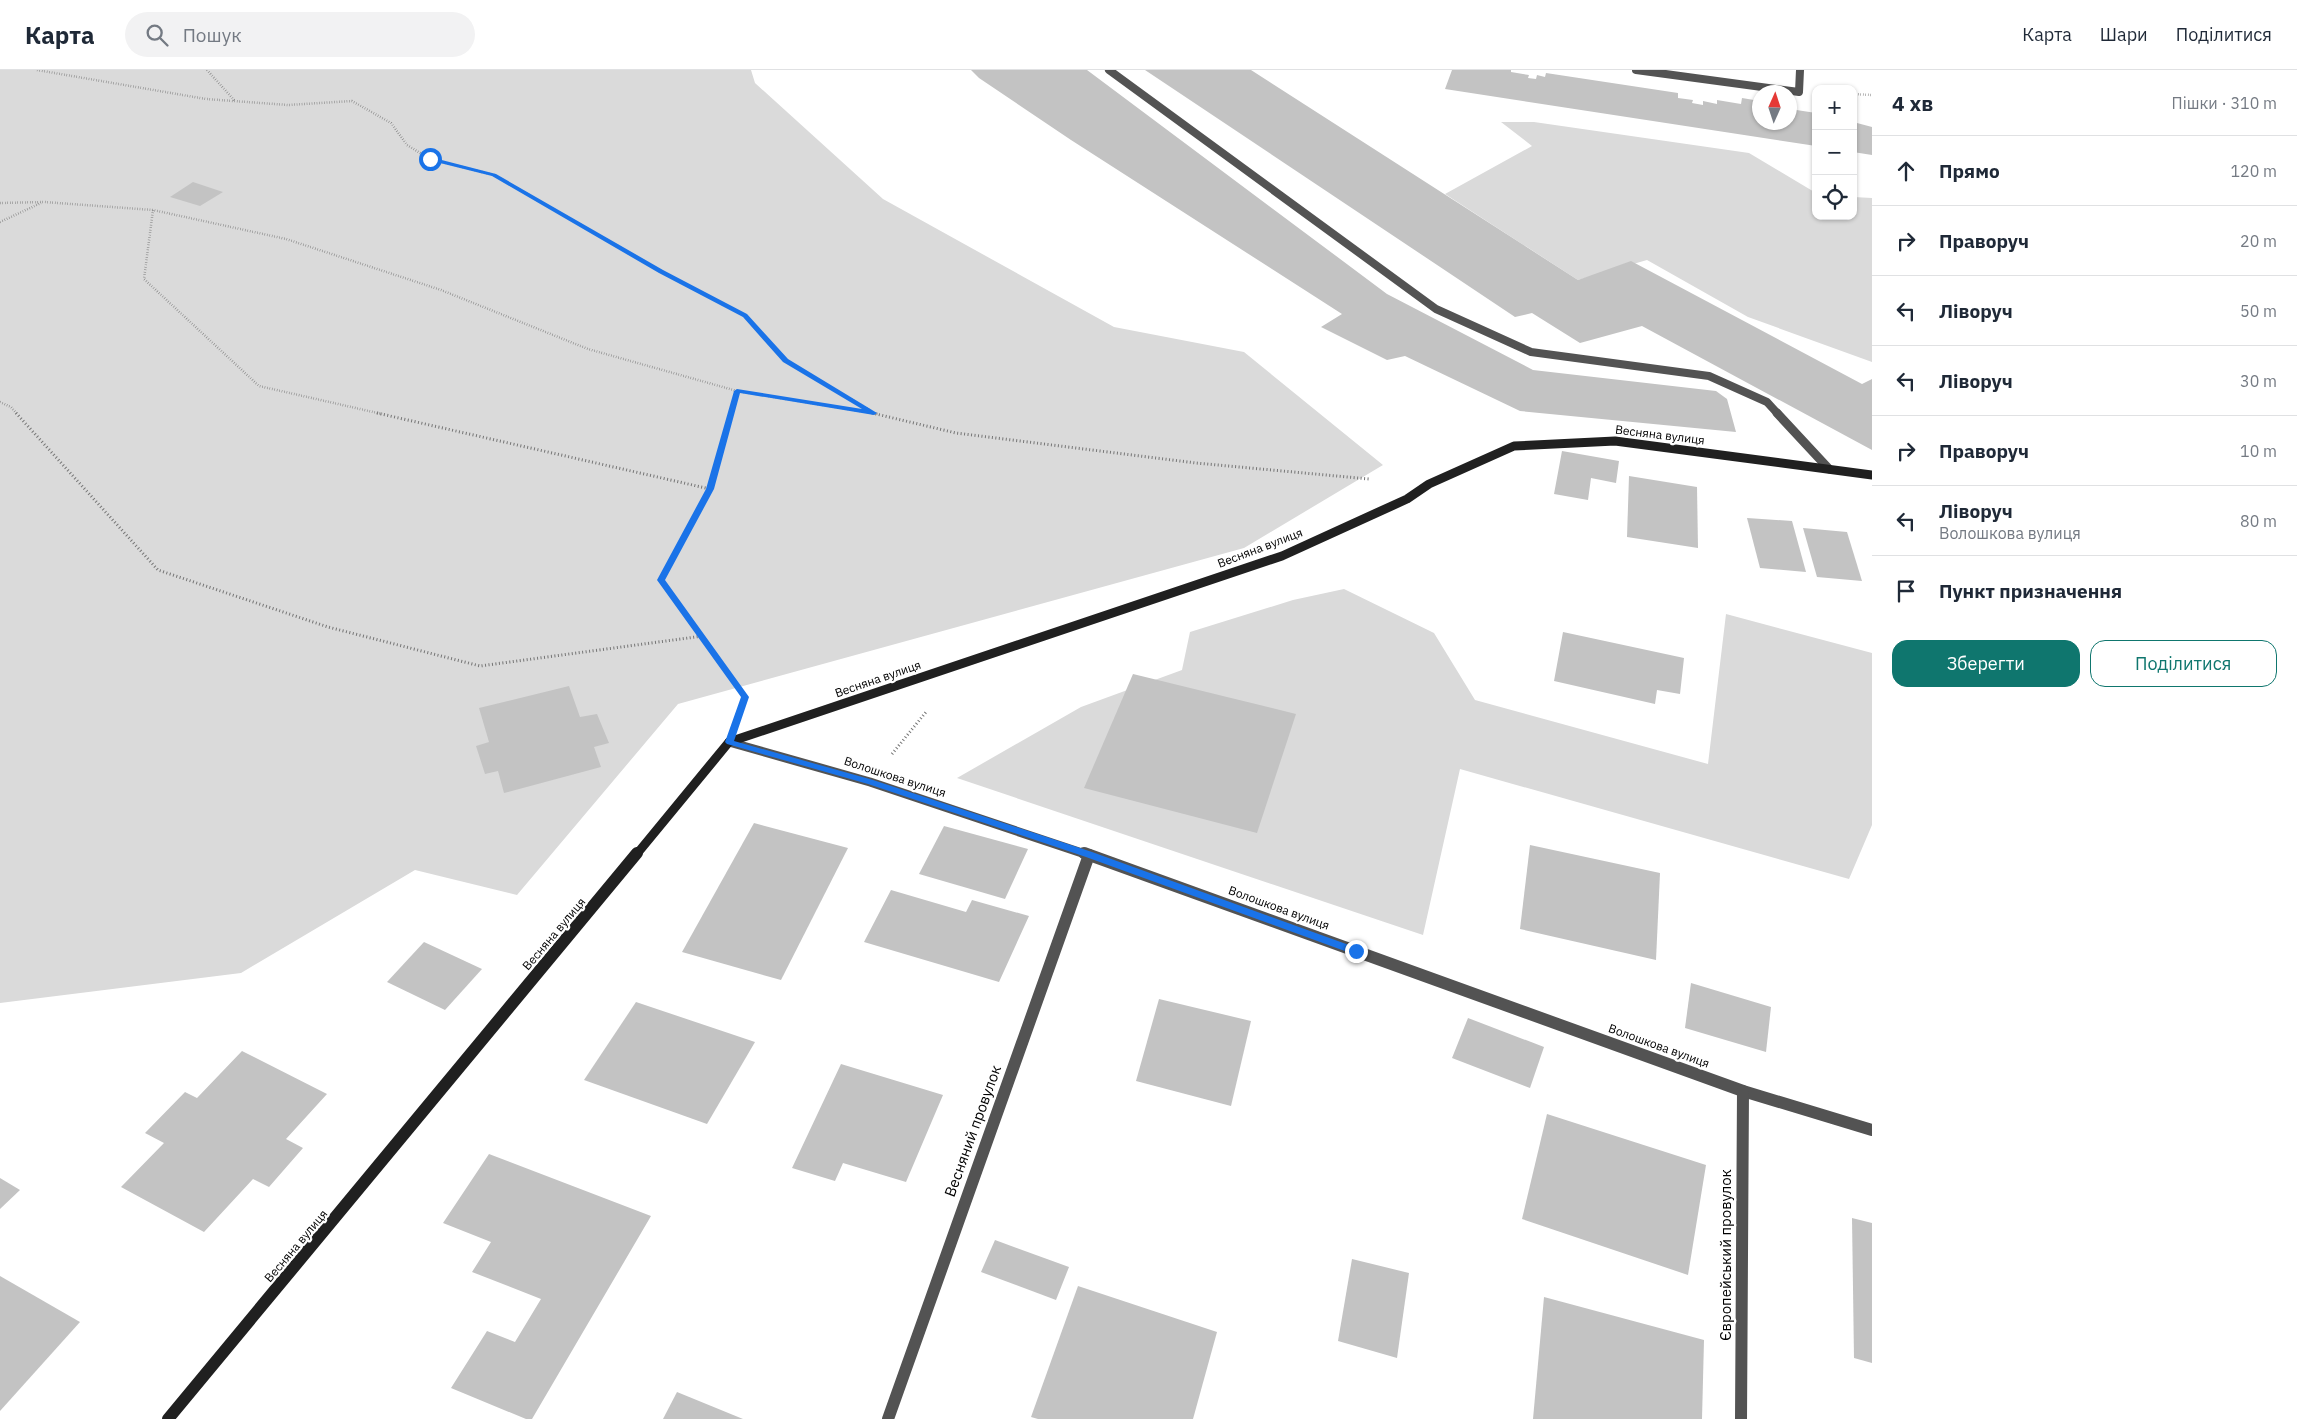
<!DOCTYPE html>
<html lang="uk">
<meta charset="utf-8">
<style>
body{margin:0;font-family:"IBM Plex Sans",sans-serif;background:#f2f2f3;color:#1f2937}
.controls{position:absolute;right:15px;top:15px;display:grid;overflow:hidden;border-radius:10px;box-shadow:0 1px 4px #0004}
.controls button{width:45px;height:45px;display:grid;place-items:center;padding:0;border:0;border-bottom:1px solid #e0e1e3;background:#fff;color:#1f2937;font:25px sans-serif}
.compass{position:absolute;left:1752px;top:15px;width:45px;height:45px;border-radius:50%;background:#fff;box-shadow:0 1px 4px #0004;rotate:3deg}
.stop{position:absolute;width:15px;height:15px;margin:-11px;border:4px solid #1a73e8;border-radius:50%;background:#fff}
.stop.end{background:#1a73e8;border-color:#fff;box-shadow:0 1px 5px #0008}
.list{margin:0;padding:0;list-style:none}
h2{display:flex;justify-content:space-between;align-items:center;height:65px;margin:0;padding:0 20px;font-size:21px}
h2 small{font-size:16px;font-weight:400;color:#747a83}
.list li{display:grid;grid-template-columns:32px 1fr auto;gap:15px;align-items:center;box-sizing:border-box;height:70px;padding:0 20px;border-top:1px solid #e0e1e3}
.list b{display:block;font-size:19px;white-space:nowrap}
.list p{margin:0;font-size:16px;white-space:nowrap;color:#747a83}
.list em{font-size:16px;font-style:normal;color:#747a83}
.actions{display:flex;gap:10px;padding:15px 20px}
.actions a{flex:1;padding:11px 0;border:1px solid #0f766e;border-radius:15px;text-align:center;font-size:18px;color:#0f766e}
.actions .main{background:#0f766e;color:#fff}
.icon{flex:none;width:28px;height:28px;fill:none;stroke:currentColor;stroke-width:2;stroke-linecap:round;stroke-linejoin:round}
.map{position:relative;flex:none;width:1872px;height:1349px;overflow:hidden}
header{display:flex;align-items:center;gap:30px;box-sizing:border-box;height:70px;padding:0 25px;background:#fff;border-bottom:1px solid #e0e1e3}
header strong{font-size:24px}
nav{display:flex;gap:28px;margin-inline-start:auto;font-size:18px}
.search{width:350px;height:45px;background:#f2f2f3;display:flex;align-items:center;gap:12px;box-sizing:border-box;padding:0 18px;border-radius:28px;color:#747a83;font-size:19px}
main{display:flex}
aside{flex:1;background:#fff}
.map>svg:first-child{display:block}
</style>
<header>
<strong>Карта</strong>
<div class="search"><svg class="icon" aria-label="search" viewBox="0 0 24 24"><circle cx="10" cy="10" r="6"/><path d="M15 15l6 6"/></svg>Пошук</div>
<nav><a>Карта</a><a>Шари</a><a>Поділитися</a></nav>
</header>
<main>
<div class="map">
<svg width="1872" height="1349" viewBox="0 0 1872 1349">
<rect width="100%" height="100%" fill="#fff"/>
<g fill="#dadada">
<path d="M0,0h751l4,13 128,116 231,128 130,25 139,113 -139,83 -566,156 -161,191 -102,-25 -174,103 -241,30z"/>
<path d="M1501,52h33l215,31 67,40v23h37v-19l19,1v164l-124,-45 -101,-57 -69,20 -133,-86 87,-48z"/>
<path d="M1344,519l90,44 41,67 233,64 18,-150 146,39v172l-23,54 -389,-110 -37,166 -466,-157 124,-71 101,-37 8,-38 103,-32z"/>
</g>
<g fill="#c3c3c3">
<path d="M971,0h116l300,224 146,76 183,21 11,8 9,33 -216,-21 -115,-55 -18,4 -66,-33 21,-13 -271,-174 -92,-62z"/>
<path d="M1145,0h106l327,210 53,-19 231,123 10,-5v71l-230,-124 -62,17 -48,-30 -17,4z"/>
<path d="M1452,0h59v2l18,3 -1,3 8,1 1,-4 8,2 1,-4 132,20v5l15,2 -1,3 11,2v-4l14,3v-4l24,4 1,-6 18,3v21h30v-13l26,4v33l-371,-57z"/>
<path d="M1853,48l4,1v4l15,4v28l-19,-3z"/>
<path d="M193,112l30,10 -23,14 -30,-9z"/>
<path d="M1562,381l57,10 -3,22 -25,-5 -3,22 -34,-6z"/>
<path d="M1629,406l68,11 1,61 -71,-11z"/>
<path d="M1747,448l45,3 14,51 -46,-4z"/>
<path d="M1803,458l44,4 15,49 -45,-4z"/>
<path d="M1563,562l121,26 -4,36 -23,-4 -2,14 -101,-23z"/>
<path d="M1133,604l163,40 -39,119 -173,-45z"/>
<path d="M569,616l11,31 17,-3 12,29 -15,4 7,20 -97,26 -6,-22 -13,3 -9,-28 13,-4 -10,-34z"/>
<path d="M754,753l94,25 -67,132 -99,-28z"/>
<path d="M944,756l84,23 -23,50 -86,-25z"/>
<path d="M1530,775l130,28 -4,87 -136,-31z"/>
<path d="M891,820l75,22 6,-12 57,16 -30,66 -135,-40z"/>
<path d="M424,872l58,27 -37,41 -58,-28z"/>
<path d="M1691,913l80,24 -5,45 -81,-24z"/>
<path d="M1159,929l92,22 -20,85 -95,-25z"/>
<path d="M636,932l119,40 -48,82 -123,-44z"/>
<path d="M1468,948l76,29 -14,41 -78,-30z"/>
<path d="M242,981l85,43 -41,45 17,9 -34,39 -16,-8 -49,53 -83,-45 43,-44 -19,-10 40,-41 12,6z"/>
<path d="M841,994l102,31 -37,87 -63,-19 -8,18 -43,-13z"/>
<path d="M1547,1044l159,51 -18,110 -166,-56z"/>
<path d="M489,1084l162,62 -119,203h-6l-75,-31 36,-57 28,11 26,-43 -69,-27 19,-30 -48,-19z"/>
<path d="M0,1108l20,12 -20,19z"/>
<path d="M1852,1148l20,5v140l-18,-5z"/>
<path d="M995,1170l74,27 -13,33 -75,-28z"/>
<path d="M1352,1189l57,14 -12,85 -59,-17z"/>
<path d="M0,1206l80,46 -80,89z"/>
<path d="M1078,1216l139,46 -24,87h-155l-7,-2z"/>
<path d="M1544,1227l160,43 -2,79h-169z"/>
<path d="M677,1322l66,27h-80z"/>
</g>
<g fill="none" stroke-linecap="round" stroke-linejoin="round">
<g stroke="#757575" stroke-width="2.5" stroke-dasharray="0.5 2" stroke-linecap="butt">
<path d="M37,0l169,29 82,6 64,-4 39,22 16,22 23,14 64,16 167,96 84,45 40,44 86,51"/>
<path d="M207,0l28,31"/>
<path d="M1853,24l19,1"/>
<path d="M0,133l44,-1 109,8 133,29 155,51 147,59 149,42 141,23"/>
<path d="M153,140l-9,69 115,107 123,28"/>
<path d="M0,152l41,-19"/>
<path d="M0,332l11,5 6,7"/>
<path d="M731,344l6,-23"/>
</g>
<g stroke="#757575" stroke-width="3" stroke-dasharray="1 2.5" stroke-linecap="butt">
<path d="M16,343l142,157 170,57 152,39 223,-30"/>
<path d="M377,343l333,76 -49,91 84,117 -2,4"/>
<path d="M872,343l84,20 240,30 173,16"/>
<path d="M710,419l21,-76"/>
<path d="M892,684l34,-42"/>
</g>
<g stroke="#535353" stroke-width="8">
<path d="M1109,0l327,239 95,43 178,24 58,26 11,12"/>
<path d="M1636,0l163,22 1,-22"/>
</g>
<path stroke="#535353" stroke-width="9" d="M1777,343l52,56"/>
<path stroke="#535353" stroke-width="9" d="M729,672l141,40 218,73"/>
<g stroke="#535353" stroke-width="12">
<path d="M1084,783l659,238 129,39"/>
<path d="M888,1349l201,-564"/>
<path d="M1741,1349l2,-328"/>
</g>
<path stroke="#202020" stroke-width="9" d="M636,785l93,-113 553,-186 125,-57 22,-15 85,-38 101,-5 257,34"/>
<path stroke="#202020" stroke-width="12" d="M168,1349l469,-566"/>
</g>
<path fill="#1a73e8" d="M430,87l66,17 167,96 84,44 41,45 89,54 -3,2 -134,-22 -26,96 -49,91 84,117 -15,44 139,39 219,72 268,97v5h-7l-267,-97 -218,-73 -141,-40 -2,-2 16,-45 -84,-117 49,-91 28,-98 3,-2 125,20 -79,-47 -40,-45 -84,-44 -167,-97 -64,-16z"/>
<g text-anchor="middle" stroke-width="4.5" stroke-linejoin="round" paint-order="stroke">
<g font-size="12" fill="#000" stroke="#fff">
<text transform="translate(1660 365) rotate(7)" y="4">Весняна вулиця</text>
<text transform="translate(1260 478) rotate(-21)" y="4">Весняна вулиця</text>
<text transform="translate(878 609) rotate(-19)" y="4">Весняна вулиця</text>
<text transform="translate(895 707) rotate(18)" y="4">Волошкова вулиця</text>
<text transform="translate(1279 838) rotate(20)" y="4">Волошкова вулиця</text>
<text transform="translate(554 864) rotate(-50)" y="4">Весняна вулиця</text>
<text transform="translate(1659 976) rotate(20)" y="4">Волошкова вулиця</text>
<text transform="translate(296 1176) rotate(-50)" y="4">Весняна вулиця</text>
</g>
<g font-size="15" fill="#000" stroke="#fff">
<text transform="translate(973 1061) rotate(-70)" y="5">Весняний провулок</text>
<text transform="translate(1726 1185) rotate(-90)" y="5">Європейський провулок</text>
</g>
</g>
</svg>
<div class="controls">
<button>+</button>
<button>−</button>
<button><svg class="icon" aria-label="locate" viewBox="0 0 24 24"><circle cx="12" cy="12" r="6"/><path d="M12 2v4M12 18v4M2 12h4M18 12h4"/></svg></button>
</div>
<svg class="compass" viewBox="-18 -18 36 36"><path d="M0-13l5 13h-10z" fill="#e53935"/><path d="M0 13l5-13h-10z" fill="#747a83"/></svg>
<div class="stop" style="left:430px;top:89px"></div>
<div class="stop end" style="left:1356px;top:881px"></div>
</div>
<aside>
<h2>4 хв<small>Пішки · 310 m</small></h2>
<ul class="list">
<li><svg class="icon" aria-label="ahead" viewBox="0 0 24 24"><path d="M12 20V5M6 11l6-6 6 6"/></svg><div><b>Прямо</b></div><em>120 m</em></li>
<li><svg class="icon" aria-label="right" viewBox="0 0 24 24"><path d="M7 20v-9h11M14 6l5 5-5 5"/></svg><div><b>Праворуч</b></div><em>20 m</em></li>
<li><svg class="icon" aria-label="left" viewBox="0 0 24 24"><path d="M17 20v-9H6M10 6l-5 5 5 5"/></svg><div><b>Ліворуч</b></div><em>50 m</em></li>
<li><svg class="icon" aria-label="left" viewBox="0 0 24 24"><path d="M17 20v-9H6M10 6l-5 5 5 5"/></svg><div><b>Ліворуч</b></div><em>30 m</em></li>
<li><svg class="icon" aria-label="right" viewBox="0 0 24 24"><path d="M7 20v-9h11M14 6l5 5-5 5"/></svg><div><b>Праворуч</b></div><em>10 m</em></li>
<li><svg class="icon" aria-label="left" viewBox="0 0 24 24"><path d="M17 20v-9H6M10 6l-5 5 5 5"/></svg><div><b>Ліворуч</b><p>Волошкова вулиця</p></div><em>80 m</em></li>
<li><svg class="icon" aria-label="arrive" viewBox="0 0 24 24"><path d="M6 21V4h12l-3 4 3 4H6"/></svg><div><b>Пункт призначення</b></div></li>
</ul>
<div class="actions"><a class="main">Зберегти</a><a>Поділитися</a></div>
</aside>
</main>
